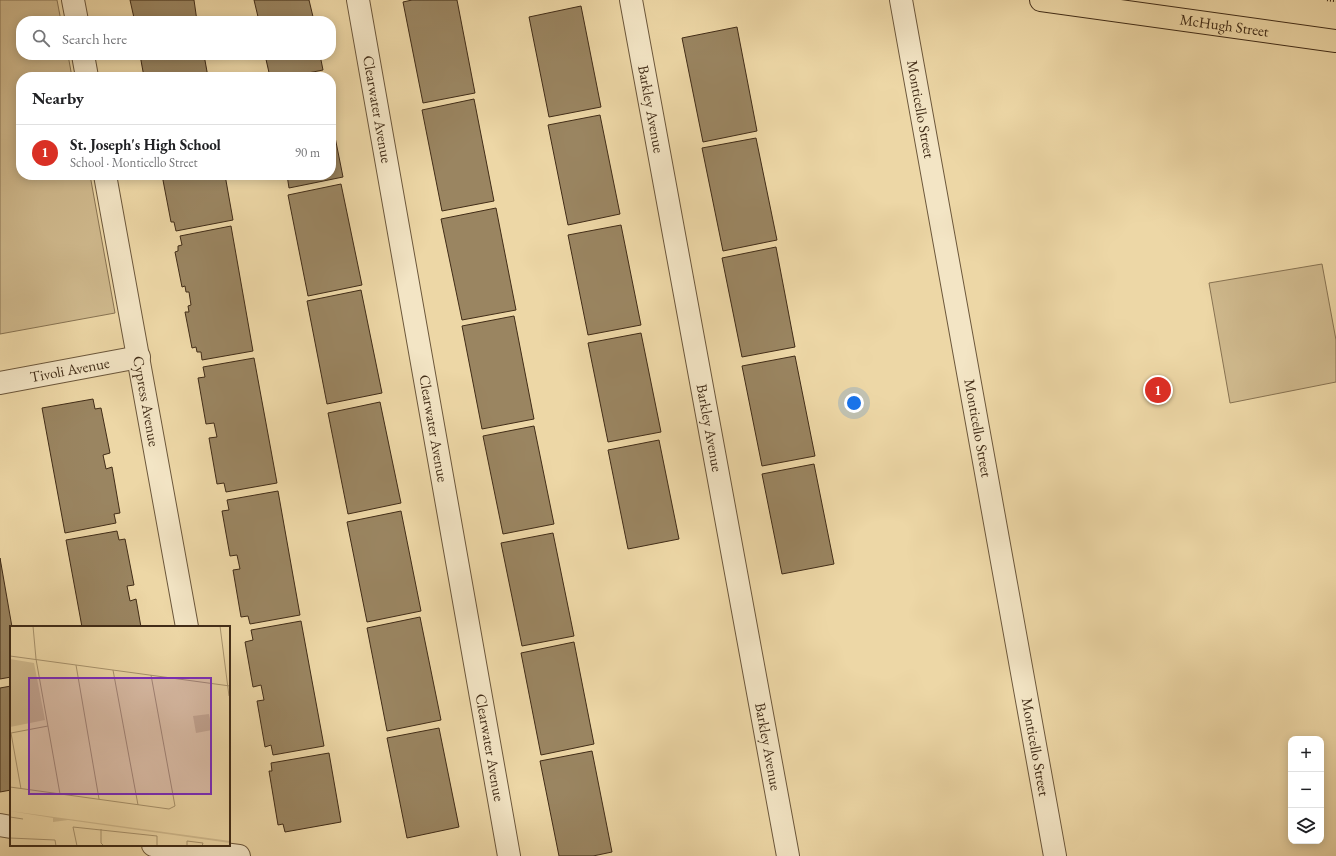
<!DOCTYPE html>
<meta charset="utf-8">
<style>
body{margin:0;font-family:"EB Garamond",serif;background:#f2f2f2;color:#202124}
.controls{position:absolute;right:12px;bottom:12px;display:grid;overflow:hidden;border-radius:8px;box-shadow:0 2px 10px #0003}
.controls button{width:36px;height:36px;display:grid;place-items:center;padding:0;border:0;border-bottom:1px solid #e0e0e0;background:#fff;color:#202124;font:20px sans-serif}
.you{position:absolute;left:854px;top:403px;width:14px;height:14px;margin:-10px;border:3px solid #fff;border-radius:50%;background:#1a73e8;box-shadow:0 0 0 6px #1a73e833}
.badge{display:grid;place-items:center;width:26px;height:26px;border-radius:50%;background:#d93025;color:#fff;font-size:13px;font-weight:700}
.pin{position:absolute;translate:-50% -50%;border:2px solid #fff;box-shadow:0 1px 4px #0006}
.list{margin:0;padding:0;list-style:none}
h2{display:flex;justify-content:space-between;align-items:center;height:52px;margin:0;padding:0 16px;font-size:17px}
h2 small{font-size:13px;font-weight:400;color:#757577}
.list li{display:grid;grid-template-columns:26px 1fr auto;gap:12px;align-items:center;box-sizing:border-box;height:56px;padding:0 16px;border-top:1px solid #e0e0e0}
.list b{display:block;font-size:15px;white-space:nowrap}
.list p{margin:0;font-size:13px;white-space:nowrap;color:#757577}
.list em{font-size:13px;font-style:normal;color:#757577}
.icon{flex:none;width:22px;height:22px;fill:none;stroke:currentColor;stroke-width:2;stroke-linecap:round;stroke-linejoin:round}
.map{position:relative;flex:none;width:1336px;height:856px;overflow:hidden}
.search{position:absolute;background:#fff;box-shadow:0 2px 10px #0003;left:16px;top:16px;width:320px;height:44px;display:flex;align-items:center;gap:10px;box-sizing:border-box;padding:0 14px;border-radius:16px;color:#757577;font-size:15px}
.panel{position:absolute;background:#fff;box-shadow:0 2px 10px #0003;left:16px;top:72px;width:320px;height:108px;border-radius:16px}
.map>svg:first-child{display:block}
</style>
<div class="map">
<svg width="1336" height="856" viewBox="0 0 1336 856">
<rect width="100%" height="100%" fill="#edd7a6"/>
<filter id="stains"><feTurbulence type="fractalNoise" baseFrequency=".005" numOctaves="4"/><feColorMatrix values="0 0 0 0 .2 0 0 0 0 .09 0 0 0 0 .02 0 0 0 .5 -.17"/></filter>
<radialGradient id="worn" r=".72"><stop offset=".6" stop-color="#630" stop-opacity="0"/><stop offset="1" stop-color="#630" stop-opacity=".3"/></radialGradient>
<g fill="#d0ba8e" stroke="#887352">
<path d="M0,0h57l4,21h-40v34h47l4,22h-51v98h69l25,138 -115,21z"/>
<path d="M1322,264l14,76v42l-106,21 -21,-120z"/>
</g>
<g fill="#9a8561" stroke="#412c17">
<path d="M130,0h64l3,21h-59v-4l-4,1z"/>
<path d="M254,0h55l5,21h-55z"/>
<path d="M412,0h45l18,93 -52,10 -20,-101z"/>
<path d="M581,6l20,101 -52,10 -20,-100z"/>
<path d="M737,27l20,104 -54,11 -21,-104z"/>
<path d="M140,55h64l4,22h-64z"/>
<path d="M265,55h55l3,15 -35,7h-18z"/>
<path d="M474,99l20,102 -52,10 -20,-101z"/>
<path d="M600,115l20,99 -52,11 -20,-100z"/>
<path d="M331,117l12,60 -54,11 -2,-13h44z"/>
<path d="M756,138l21,102 -54,11 -21,-103z"/>
<path d="M162,175h63l8,45 -57,11 -2,-9h-3z"/>
<path d="M341,184l21,101 -54,11 -20,-101z"/>
<path d="M496,208l20,102 -54,10 -21,-101z"/>
<path d="M621,225l20,100 -53,10 -20,-100z"/>
<path d="M231,226l22,125 -51,9 -1,-8h-4l-1,-5 -4,1 -7,-36h4l-1,-6 3,-1 -2,-13h-3l-1,-6 -3,1 -7,-35 3,-1v-5l4,-1 -2,-9z"/>
<path d="M776,247l19,100 -53,10 -20,-99z"/>
<path d="M361,290l21,103 -55,11 -20,-103z"/>
<path d="M514,316l20,103 -52,10 -20,-103z"/>
<path d="M641,333l20,99 -53,10 -20,-99z"/>
<path d="M795,356l20,100 -53,10 -20,-100z"/>
<path d="M254,358l23,125 -51,9 -2,-9 -7,1 -8,-46 8,-1 -3,-14 -8,1 -8,-46 7,-1 -2,-10z"/>
<path d="M93,399l2,10 6,-1 9,45 -7,2 3,14 6,-2 8,46 -6,1 2,9 -51,10 -23,-125z"/>
<path d="M380,402l21,101 -53,11 -20,-101z"/>
<path d="M534,426l20,98 -51,10 -20,-98z"/>
<path d="M659,440l20,99 -51,10 -20,-99z"/>
<path d="M814,464l20,100 -52,10 -20,-100z"/>
<path d="M278,491l22,124 -50,9 -2,-8 -7,1 -8,-47 7,-1 -3,-14 -7,1 -8,-45 7,-1 -2,-10z"/>
<path d="M401,511l20,100 -54,11 -20,-100z"/>
<path d="M117,531l2,9 6,-1 9,46 -7,1 3,15 6,-2 5,28h-59l-16,-87z"/>
<path d="M553,533l21,103 -52,10 -21,-103z"/>
<path d="M0,558l12,69h-1v50l-11,2z"/>
<path d="M420,617l21,103 -54,11 -20,-103z"/>
<path d="M301,621l23,125 -51,9 -2,-10 -6,2 -8,-46 7,-1 -3,-15 -8,2 -8,-45 8,-2 -2,-10z"/>
<path d="M574,642l20,102 -53,11 -20,-102z"/>
<path d="M11,686v104l-11,2v-104z"/>
<path d="M439,728l20,99 -52,11 -20,-100z"/>
<path d="M592,751l20,101 -19,4h-34l-19,-95z"/>
<path d="M329,753l12,69 -56,10 -2,-8 -5,1 -9,-54h3l-1,-8z"/>
</g>
<g fill="none" stroke-linecap="round" stroke-linejoin="round">
<defs>
<g id="minor">
<path d="M73,0l4,21"/>
<path id="s1" d="M358,0l151,856"/>
<path id="s2" d="M631,0l157,856"/>
<path id="s3" d="M901,0l154,856"/>
<path d="M83,55l4,22"/>
<path id="s4" d="M105,175l82,452"/>
<path id="s5" d="M0,383l139,-26"/>
<path d="M0,825l11,2"/>
<path d="M153,845l86,11"/>
</g>
<g id="major">
<path id="s6" d="M1041,0l295,41"/>
</g>
</defs>
<use href="#minor" stroke="#6c573b" stroke-width="24"/>
<use href="#major" stroke="#412c17" stroke-width="24"/>
<path stroke="#412c17" stroke-width="2.5" stroke-dasharray="1 2" stroke-linecap="butt" d="M1327,0l9,1"/>
<use href="#minor" stroke="#f3e5c5" stroke-width="22"/>
<use href="#major" stroke="#edd7a6" stroke-width="22"/>
</g>
<g text-anchor="middle" stroke-width="3" stroke-linejoin="round" paint-order="stroke">
<g font-size="15" fill="#412c17" stroke="#f3e5c5">
<text dy="5" stroke="none"><textPath href="#s6" startOffset="185">McHugh Street</textPath></text>
<text dy="5" stroke="none"><textPath href="#s1" startOffset="111">Clearwater Avenue</textPath></text>
<text dy="5" stroke="none"><textPath href="#s2" startOffset="111">Barkley Avenue</textPath></text>
<text dy="5" stroke="none"><textPath href="#s3" startOffset="111">Monticello Street</textPath></text>
<text dy="5" stroke="none"><textPath href="#s5" startOffset="71">Tivoli Avenue</textPath></text>
<text dy="5" stroke="none"><textPath href="#s4" startOffset="230">Cypress Avenue</textPath></text>
<text dy="5" stroke="none"><textPath href="#s1" startOffset="435">Clearwater Avenue</textPath></text>
<text dy="5" stroke="none"><textPath href="#s2" startOffset="435">Barkley Avenue</textPath></text>
<text dy="5" stroke="none"><textPath href="#s3" startOffset="435">Monticello Street</textPath></text>
<text dy="5" stroke="none"><textPath href="#s1" startOffset="759">Clearwater Avenue</textPath></text>
<text dy="5" stroke="none"><textPath href="#s2" startOffset="759">Barkley Avenue</textPath></text>
<text dy="5" stroke="none"><textPath href="#s3" startOffset="759">Monticello Street</textPath></text>
</g>
</g>
<g transform="translate(10 626)">
<rect width="220" height="220" fill="#edd7a6"/>
<path d="M0,33l24,4 11,57 -35,7zM199,88l3,16 -16,3 -3,-17zM0,185l220,30v2l-162,-23 -15,2v-4z" fill="#d0ba8e"/>
<path fill="none" stroke="#a8936d" stroke-width="1" d="M23,0l3,33 24,135M210,0l9,70M0,30l220,30M66,39l23,134M103,44l25,135M0,161l159,22 6,-3 -24,-131M11,163l-10,-56 37,-7M0,191l13,2M91,203v14l3,3M0,212l45,2 1,6M67,220l-4,-19 84,9v10M177,220v-5l16,2 -1,3"/>
<path fill="#7b2cbf" fill-opacity="0.15" stroke="#7b2cbf" stroke-width="2" d="M19,52h182v116h-182z"/>
<rect width="220" height="220" fill="none" stroke="#412c17" stroke-width="2"/>
</g>
<rect width="100%" height="100%" filter="url(#stains)"/>
<rect width="100%" height="100%" fill="url(#worn)"/>
</svg>
<div class="controls">
<button>+</button>
<button>−</button>
<button><svg class="icon" aria-label="layers" viewBox="0 0 24 24"><path d="M12 4l9 5-9 5-9-5zM3 14l9 5 9-5"/></svg></button>
</div>
<div class="you"></div>
<div class="pin badge" style="left:1158px;top:390px">1</div>
<div class="search"><svg class="icon" aria-label="search" viewBox="0 0 24 24"><circle cx="10" cy="10" r="6"/><path d="M15 15l6 6"/></svg>Search here</div>
<section class="panel">
<h2>Nearby<small></small></h2>
<ul class="list">
<li><span class="badge">1</span><div><b>St. Joseph's High School</b><p>School · Monticello Street</p></div><em>90 m</em></li>
</ul>
</section>
</div>
